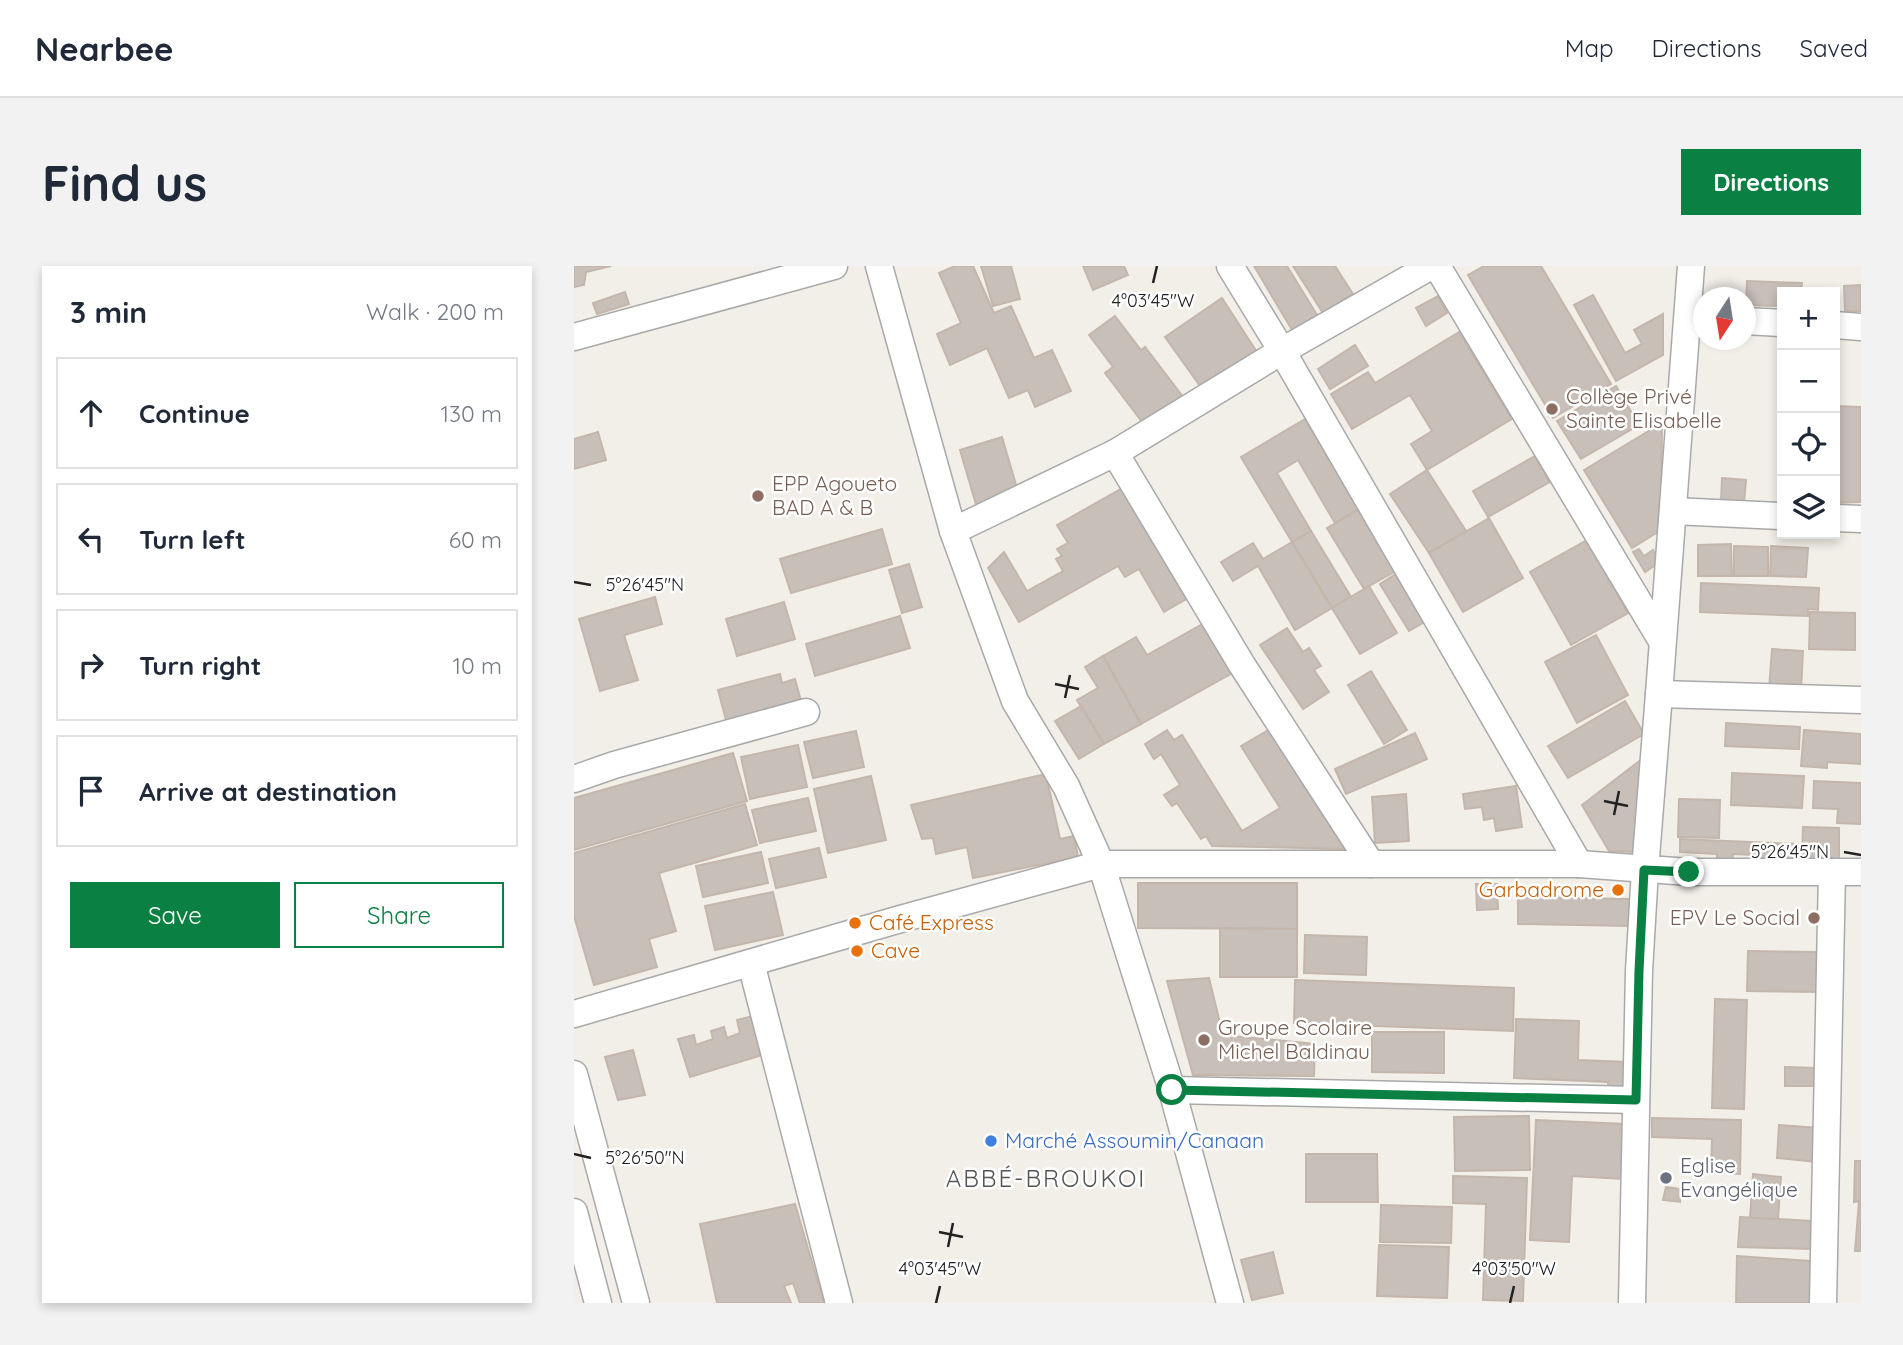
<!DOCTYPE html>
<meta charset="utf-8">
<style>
body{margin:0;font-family:Quicksand,sans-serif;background:#f2f2f3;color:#1f2937}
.controls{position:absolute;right:21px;top:21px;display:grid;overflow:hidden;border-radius:0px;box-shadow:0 4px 10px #0003}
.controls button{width:63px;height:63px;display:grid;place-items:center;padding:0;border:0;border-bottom:2px solid #e0e1e3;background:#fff;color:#1f2937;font:35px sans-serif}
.compass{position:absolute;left:1119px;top:21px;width:63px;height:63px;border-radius:50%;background:#fff;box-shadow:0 4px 10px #0003;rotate:192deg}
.stop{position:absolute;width:21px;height:21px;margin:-16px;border:5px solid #0b8043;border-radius:50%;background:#fff}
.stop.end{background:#0b8043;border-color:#fff;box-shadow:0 2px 7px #0008}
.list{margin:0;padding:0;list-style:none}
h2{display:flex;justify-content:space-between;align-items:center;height:91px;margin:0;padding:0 28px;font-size:30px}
h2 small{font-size:23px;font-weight:400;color:#747a83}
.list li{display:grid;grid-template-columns:46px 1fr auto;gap:21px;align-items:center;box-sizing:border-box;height:112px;margin:0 14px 14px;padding:0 14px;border:2px solid #e0e1e3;border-radius:0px}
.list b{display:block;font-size:26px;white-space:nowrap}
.list em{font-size:23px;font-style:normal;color:#747a83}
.actions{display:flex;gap:14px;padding:21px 28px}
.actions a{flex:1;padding:16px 0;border:2px solid #0b8043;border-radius:0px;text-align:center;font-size:24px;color:#0b8043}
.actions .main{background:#0b8043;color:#fff}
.icon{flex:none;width:38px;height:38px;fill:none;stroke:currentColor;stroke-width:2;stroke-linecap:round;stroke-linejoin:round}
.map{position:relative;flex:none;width:1287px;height:1037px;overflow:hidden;border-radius:0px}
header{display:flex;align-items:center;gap:42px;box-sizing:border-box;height:98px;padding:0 35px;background:#fff;border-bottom:2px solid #e0e1e3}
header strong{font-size:33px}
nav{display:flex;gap:38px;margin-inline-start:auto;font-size:24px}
.intro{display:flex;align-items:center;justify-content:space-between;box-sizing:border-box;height:168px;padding:0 42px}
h1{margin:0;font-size:49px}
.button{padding:18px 32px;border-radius:0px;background:#0b8043;color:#fff;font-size:24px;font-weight:700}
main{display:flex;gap:42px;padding:0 42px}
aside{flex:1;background:#fff;border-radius:0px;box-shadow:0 4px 10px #0003}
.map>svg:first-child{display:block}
</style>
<header>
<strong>Nearbee</strong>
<nav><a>Map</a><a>Directions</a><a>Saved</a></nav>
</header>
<div class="intro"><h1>Find us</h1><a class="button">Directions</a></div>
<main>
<aside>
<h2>3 min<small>Walk · 200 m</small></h2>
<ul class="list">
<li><svg class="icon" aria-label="ahead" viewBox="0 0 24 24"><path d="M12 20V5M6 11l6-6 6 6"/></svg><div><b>Continue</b></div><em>130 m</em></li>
<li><svg class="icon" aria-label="left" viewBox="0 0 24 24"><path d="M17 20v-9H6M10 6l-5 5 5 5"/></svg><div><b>Turn left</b></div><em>60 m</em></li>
<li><svg class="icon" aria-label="right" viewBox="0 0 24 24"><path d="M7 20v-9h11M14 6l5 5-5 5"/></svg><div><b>Turn right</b></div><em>10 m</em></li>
<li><svg class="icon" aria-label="arrive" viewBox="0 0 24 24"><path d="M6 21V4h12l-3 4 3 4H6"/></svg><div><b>Arrive at destination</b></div></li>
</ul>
<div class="actions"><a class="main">Save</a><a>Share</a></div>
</aside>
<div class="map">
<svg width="1287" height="1037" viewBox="0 0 1287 1037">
<rect width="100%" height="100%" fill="#f2efe9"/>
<g fill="#c7bfb8" stroke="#c4b6ab" stroke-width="2">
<path d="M0,0h37l-25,6 -2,13 -10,2z"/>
<path d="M381,0h18l21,47 17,-7 23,52 18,-8 19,41 -36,16 -7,-17 -19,8 -22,-50 -37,17 -13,-31 24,-11 -22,-50z"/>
<path d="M407,0h30l9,33 -27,7z"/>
<path d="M509,0h41l4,9 -35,15z"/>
<path d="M680,0h33l30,49 -25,15z"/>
<path d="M719,0h42l18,28 -30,19z"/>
<path d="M910,0h57l70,118 -58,34 -85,-143z"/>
<path d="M1173,15l55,2 -1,9h-19v14l-36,-1z"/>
<path d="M1287,19v26h-16l-1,-25z"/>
<path d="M51,26l4,12 -32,10 -4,-11z"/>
<path d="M1019,29l32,58 17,-9 -8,-14 29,-16v41l-47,26 -42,-76z"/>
<path d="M864,30l9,17 -21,13 -10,-18z"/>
<path d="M648,32l40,62 -57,33 -40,-56z"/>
<path d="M541,50l26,34 4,-3 42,55 -38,29 -44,-58 8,-6 -24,-32z"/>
<path d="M885,66l53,87 -85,51 -16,-26 21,-13 -22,-36 -58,34 -21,-35 37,-22 7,11z"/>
<path d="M781,79l13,21 -38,23 -12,-20z"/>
<path d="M1042,120l23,39 -58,34 -24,-38z"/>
<path d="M1261,140l26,1v95l-26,1z"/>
<path d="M731,153l54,90 -24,14 -37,-63 -21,13 34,58 -19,11 -51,-85z"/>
<path d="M1088,157l-1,107 -29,18 -48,-78z"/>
<path d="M24,166l8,28 -32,9v-30z"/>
<path d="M428,171l17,58 -42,13 -17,-58z"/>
<path d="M961,190l15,26 -62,35 -15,-26z"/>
<path d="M853,204l39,61 -37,22 -39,-59z"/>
<path d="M1148,212l24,2 -2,23 -23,-1z"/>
<path d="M552,220l64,111 -26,15 -25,-43 -14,8 -7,-11 -99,56 -31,-54 16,-16 23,39 36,-20 -7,-12 6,-3 -5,-7 11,-6 -11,-18z"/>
<path d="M785,243l37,62 -32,18 -37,-61z"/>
<path d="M915,252l34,60 -60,34 -34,-59z"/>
<path d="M308,263l10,35 -101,29 -11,-34z"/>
<path d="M737,265l40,66 -19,11 -40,-66z"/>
<path d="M1013,274l41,73 -57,32 -41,-73z"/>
<path d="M718,276l40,66 -37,22 -37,-64 -25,15 -12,-19 32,-19 10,16z"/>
<path d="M1157,278l1,32h-34v-31z"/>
<path d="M1160,280l34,1v29h-34z"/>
<path d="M1197,280l37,2 -2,29 -36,-1z"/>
<path d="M1065,283l5,7 9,-6 7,12 -15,10 -12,-20z"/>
<path d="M335,298l13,43 -20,6 -13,-43z"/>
<path d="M825,306l29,48 -19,11 -29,-47z"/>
<path d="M1127,317l118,5 -1,22 -10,-1v7l-108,-4z"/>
<path d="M795,320l28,47 -37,21 -28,-46z"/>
<path d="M81,331l7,27 -38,11 14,45 -38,11 -21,-72z"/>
<path d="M210,336l11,37 -58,17 -11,-37z"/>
<path d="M1236,346l45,1v37l-46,-1z"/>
<path d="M326,350l10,32 -95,28 -9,-32z"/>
<path d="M632,356l28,50 -93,52 -38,-68 33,-19 11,18z"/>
<path d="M713,362l16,24 6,-4 12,18 -7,4 15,22 -26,17 -43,-64z"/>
<path d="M1022,369l32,60 -51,28 -32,-61z"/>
<path d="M1198,383l31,2 -2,40 -32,-2z"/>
<path d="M529,390l38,68 -37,20 -27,-44 21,-12 -13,-21z"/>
<path d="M797,405l36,59 -23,14 -36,-59z"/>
<path d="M206,408l2,9 13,-4 6,22 -75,19 -8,-30z"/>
<path d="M1051,435l19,33 -76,44 -20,-32z"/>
<path d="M507,440l23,38 -25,15 -24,-38z"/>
<path d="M1152,457l74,4 -1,22 -74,-3z"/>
<path d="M696,463l76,120 -134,-3 -6,-10 -5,3 -24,-36 -5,3 -8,-11 16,-10 -19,-31 -7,5 -9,-15 22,-14 7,10 8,-5 60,96 38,-23 -39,-62z"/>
<path d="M1230,464l57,4v30l-34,-2v6l-26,-2z"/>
<path d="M282,465l8,36 -51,11 -9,-36z"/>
<path d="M841,467l12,26 -81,35 -11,-25z"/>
<path d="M224,479l9,42 -57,12 -9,-42z"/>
<path d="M159,487l14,48 -173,49v-52z"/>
<path d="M1068,493l-9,93 -24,-1 -27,-46z"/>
<path d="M1158,507l72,3 -2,32 -71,-3z"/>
<path d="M472,508l14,65 14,-3 4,21 -105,21 -6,-31 -31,7 -3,-16 -11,1 -11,-34z"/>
<path d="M297,510l15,64 -58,13 -14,-64z"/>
<path d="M1240,515l47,2v41l-24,-1 1,-14 -25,-1z"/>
<path d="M942,520l6,41 -26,4 -2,-13 -10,2 -2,-13 -17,2 -2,-15z"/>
<path d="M832,528l3,47 -34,2 -3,-46z"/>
<path d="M234,532l8,33 -56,12 -8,-33z"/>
<path d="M1105,533l41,1 -1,38 -41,-1z"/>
<path d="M171,538l12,41 -98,28 17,58 -27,8 8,28 -63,18 -20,-69v-63z"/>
<path d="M1229,561l36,1v33l-37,-1z"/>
<path d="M1106,573l118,5v13l-25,-1v14l-20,-1 1,-14 -21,-1 -1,12h-15v-12l-37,-2z"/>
<path d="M245,582l7,29 -50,11 -7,-29z"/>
<path d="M187,586l7,31 -65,14 -7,-31z"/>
<path d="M564,617h159v46l-159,-1z"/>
<path d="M902,618h21l1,25 -21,1z"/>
<path d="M199,626l10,43 -68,15 -10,-44z"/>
<path d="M944,631l112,2v27l-112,-2z"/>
<path d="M646,662l77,1v48h-77z"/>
<path d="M731,669l62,2 -1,38 -62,-2z"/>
<path d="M1174,685l70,1 -1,40 -70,-1z"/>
<path d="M635,712l14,57 92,9 -1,32 -121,-1 -26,-94z"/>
<path d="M721,714l219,8 -1,43 -219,-8z"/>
<path d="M1141,733l32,1 -3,109 -32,-1z"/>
<path d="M179,750l9,39 -72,22 -12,-38 16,-4 2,10 17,-6 -2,-8 13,-4 3,11 13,-5 -3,-13z"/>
<path d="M942,753l63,2 -1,39 50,2 -2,29 -18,-1v-8l-94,-4z"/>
<path d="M798,766h72v41l-72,-1z"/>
<path d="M59,784l12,45 -27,5 -13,-43z"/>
<path d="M1211,801l31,1v18h-31z"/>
<path d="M955,850l1,54 -75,1 -1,-54z"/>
<path d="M1078,852l89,2 -1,54 -29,-2 1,-33 -60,-2z"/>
<path d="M962,854l89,4 -2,55 -51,-3 -3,66 -39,-2z"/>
<path d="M1205,859l40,3 -3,34 -39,-4z"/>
<path d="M732,888h71l1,48h-72z"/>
<path d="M1281,895h6v40l-7,1z"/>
<path d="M1179,908l28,3 -3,42 -28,-1z"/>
<path d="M879,910l74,2 -4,123 -40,-1 3,-96 -33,-1z"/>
<path d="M1092,921l15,2 -1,13 -17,-2z"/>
<path d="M1285,935h2v50h-6z"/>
<path d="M221,938l29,99h-24l-7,-20 -9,3 7,17h-74l-17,-79z"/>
<path d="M807,939l71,2 -1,36 -71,-1z"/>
<path d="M1166,951l72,4 -1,28 -73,-2z"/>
<path d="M805,979l70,2 -2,51 -70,-2z"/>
<path d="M699,986l10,41 -31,7 -11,-40z"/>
<path d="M1163,990l74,5 -1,42h-74z"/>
</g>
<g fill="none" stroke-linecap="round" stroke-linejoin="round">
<defs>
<g id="minor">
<path d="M305,0l74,265 62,170 51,85 35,78 71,226 58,213"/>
<path d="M656,0l52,85 297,513"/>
<path d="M863,0l225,375"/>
<path d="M1171,55l37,2"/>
<path d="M1261,59l26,2"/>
<path d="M0,71l260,-71"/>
<path d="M541,187l127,212 129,199"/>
<path d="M1099,245l109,5"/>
<path d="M1261,252l26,1"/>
<path d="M379,265l162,-78 167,-102 149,-85"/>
<path d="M1085,428l202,6"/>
<path d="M0,513l40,-14 192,-53"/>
<path d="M177,697l88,340"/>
<path d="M0,748l323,-94 204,-56h478l110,8h172"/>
<path d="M0,808l62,229"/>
<path d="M598,824l464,10"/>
<path d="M0,946l24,91"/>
<path d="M1058,1037l7,-332 6,-101 14,-176 32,-428"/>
<path d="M1249,1037l9,-431"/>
</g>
</defs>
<use href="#minor" stroke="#a9a9a9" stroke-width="29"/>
<use href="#minor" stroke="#fff" stroke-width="26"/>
</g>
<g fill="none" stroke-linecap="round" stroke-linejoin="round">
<path stroke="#0b8043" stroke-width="9" d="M598,824l464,10 3,-129 5,-101 45,2"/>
</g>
<path fill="none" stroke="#222" stroke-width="2.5" d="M579,17l4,-17M0,316l17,3M481,418l24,5M491,432l5,-23M1030,535l24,5M1040,549l5,-24M1270,586l17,3M0,888l17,4M365,966l24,5M374,981l5,-24M362,1037l4,-17M936,1037l4,-17"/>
<g fill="#8d6e63" stroke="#fff" stroke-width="2.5">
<circle cx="978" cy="143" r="7"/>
<circle cx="184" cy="230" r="7"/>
<circle cx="1240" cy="652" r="7"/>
<circle cx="630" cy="774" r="7"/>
</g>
<g fill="#e8710a" stroke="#fff" stroke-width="2.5">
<circle cx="1044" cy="624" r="7"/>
<circle cx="281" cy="657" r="7"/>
<circle cx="283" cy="685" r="7"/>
</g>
<circle fill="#3f7fe0" stroke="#fff" stroke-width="2.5" cx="417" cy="875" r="7"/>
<circle fill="#6b7280" stroke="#fff" stroke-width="2.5" cx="1092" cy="912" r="7"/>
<g text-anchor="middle" stroke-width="5" stroke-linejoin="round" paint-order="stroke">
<g font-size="21" fill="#785e54" stroke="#fff" text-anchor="start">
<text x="992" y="138">Collège Privé<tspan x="992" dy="24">Sainte Elisabelle</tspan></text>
<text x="198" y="225">EPP Agoueto<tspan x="198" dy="24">BAD A &amp; B</tspan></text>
<text x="1226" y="659" text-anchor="end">EPV Le Social</text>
<text x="644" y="769">Groupe Scolaire<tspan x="644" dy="24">Michel Baldinau</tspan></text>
</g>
<g font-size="21" fill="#c56008" stroke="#fff" text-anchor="start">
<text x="1030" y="631" text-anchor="end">Garbadrome</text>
<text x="295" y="664">Café Express</text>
<text x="297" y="692">Cave</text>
</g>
<g font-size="21" fill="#366cbe" stroke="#fff" text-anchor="start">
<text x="431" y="882">Marché Assoumin/Canaan</text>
</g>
<g font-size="21" fill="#5b616d" stroke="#fff" text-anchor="start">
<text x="1106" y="907">Eglise<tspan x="1106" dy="24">Evangélique</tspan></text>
</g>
<g font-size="24" letter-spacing="2" fill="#555" stroke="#fff">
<text x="472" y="921">ABBÉ-BROUKOI</text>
</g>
</g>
<g font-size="18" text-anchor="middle" fill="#222" stroke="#fff" stroke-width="5" stroke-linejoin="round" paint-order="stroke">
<text x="579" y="41">4°03'45"W</text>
<text x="71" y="325">5°26'45"N</text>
<text x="1216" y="592">5°26'45"N</text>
<text x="71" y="898">5°26'50"N</text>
<text x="366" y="1009">4°03'45"W</text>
<text x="940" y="1009">4°03'50"W</text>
</g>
</svg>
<div class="controls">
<button>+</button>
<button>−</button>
<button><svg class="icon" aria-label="locate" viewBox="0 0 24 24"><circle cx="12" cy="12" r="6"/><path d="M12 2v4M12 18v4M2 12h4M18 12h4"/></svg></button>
<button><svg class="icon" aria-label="layers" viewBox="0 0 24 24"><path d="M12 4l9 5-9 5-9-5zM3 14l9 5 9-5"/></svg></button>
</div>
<svg class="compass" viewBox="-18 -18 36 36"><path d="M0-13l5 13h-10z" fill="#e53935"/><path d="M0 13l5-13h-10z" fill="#747a83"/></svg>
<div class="stop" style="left:598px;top:824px"></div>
<div class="stop end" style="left:1115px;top:606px"></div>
</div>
</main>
